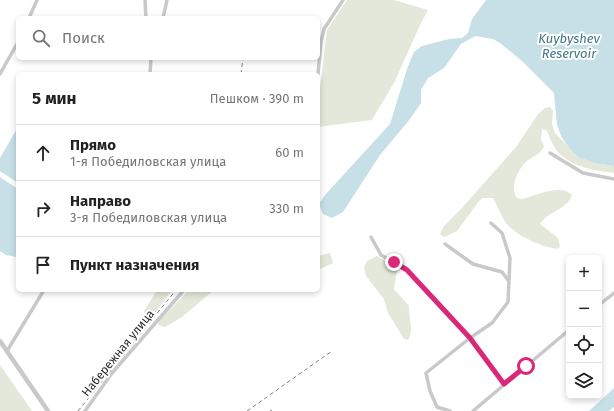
<!DOCTYPE html>
<html lang="ru">
<meta charset="utf-8">
<style>
body{margin:0;font-family:"Fira Sans",sans-serif;background:#f6f6f6;color:#222}
.controls{position:absolute;right:12px;bottom:12px;display:grid;overflow:hidden;border-radius:6px;box-shadow:0 2px 6px #0003}
.controls button{width:36px;height:36px;display:grid;place-items:center;padding:0;border:0;border-bottom:1px solid #e0e0e0;background:#fff;color:#222;font:20px sans-serif}
.stop{position:absolute;width:12px;height:12px;margin:-9px;border:3px solid #db2777;border-radius:50%;background:#fff}
.stop.end{background:#db2777;border-color:#fff;box-shadow:0 1px 4px #0008}
.list{margin:0;padding:0;list-style:none}
h2{display:flex;justify-content:space-between;align-items:center;height:52px;margin:0;padding:0 16px;font-size:17px}
h2 small{font-size:13px;font-weight:400;color:#767676}
.list li{display:grid;grid-template-columns:26px 1fr auto;gap:12px;align-items:center;box-sizing:border-box;height:56px;padding:0 16px;border-top:1px solid #e0e0e0}
.list b{display:block;font-size:15px;white-space:nowrap}
.list p{margin:0;font-size:13px;white-space:nowrap;color:#767676}
.list em{font-size:13px;font-style:normal;color:#767676}
.icon{flex:none;width:22px;height:22px;fill:none;stroke:currentColor;stroke-width:2;stroke-linecap:round;stroke-linejoin:round}
.map{position:relative;flex:none;width:614px;height:411px;overflow:hidden}
.search{position:absolute;background:#fff;box-shadow:0 2px 6px #0003;left:16px;top:16px;width:304px;height:44px;display:flex;align-items:center;gap:10px;box-sizing:border-box;padding:0 14px;border-radius:6px;color:#767676;font-size:15px}
.panel{position:absolute;background:#fff;box-shadow:0 2px 6px #0003;left:16px;top:72px;width:304px;height:220px;border-radius:6px}
.map>svg:first-child{display:block}
</style>
<div class="map">
<svg width="614" height="411" viewBox="0 0 614 411">
<rect width="100%" height="100%" fill="#fff"/>
<g fill="#e4e8da">
<path d="M347,0h47l34,10 -8,15 -25,56 -23,39 -54,7v-22l9,-75z"/>
<path d="M550,107l3,4 -1,13 3,9 23,24 16,6 20,3v7c-19,-2 -48,-7 -59,-25 -3,-5 -6,-12 -8,-17l-5,-2 -1,9 3,9c-6,9 -9,8 -17,14 -9,8 -18,26 -10,37l5,1c13,-3 39,-16 50,-4 -5,15 -24,16 -32,29l18,14 2,9 -4,2c-16,-3 -40,-13 -50,-26 -4,-6 -9,-18 -13,-25h-10l-4,3 -22,30 -13,6 -4,-3 4,-8 17,-17 55,-62 22,-33 7,-6z"/>
<path d="M330,253l3,10 -15,7v-14z"/>
<path d="M377,256l14,8 6,7 -3,18 15,17c-1,10 6,25 -1,34l-4,-1 -16,-26 -4,-14 -18,-23 -2,-9 3,-6z"/>
<path d="M157,290h15l-18,24 -9,3 -1,-6z"/>
<path d="M189,290h25l-32,27 -17,10 -7,-2 1,-4z"/>
<path d="M0,365l32,46h-32z"/>
</g>
<g fill="#c7dfe7">
<path d="M486,0h128v166l-20,-3 -16,-6 -8,-8 -8,-11 -5,-13 -3,-32 -32,-32 -22,-18 -7,-4 -18,-3 -14,8 -17,24 -16,10 -7,12v13l-11,16 -30,36 -37,57 -11,6 -9,-4 -4,-10 6,-9 65,-71 17,-55 7,-17 8,-6 27,-7 13,-1 6,-5 4,-14z"/>
<path d="M18,127v56l-18,-12v-13z"/>
<path d="M0,177l18,12v70l-2,-2 -10,-2 -6,-4z"/>
<path d="M614,388v19l-5,4h-20z"/>
</g>
<g fill="none" stroke-linecap="round" stroke-linejoin="round">
<g stroke="#c9c9c9" stroke-width="3.5">
<path d="M145,0l1,18"/>
<path d="M29,18l8,-18"/>
<path d="M163,18l4,-18"/>
<path d="M0,74l18,-32"/>
<path d="M150,74l1,-16"/>
<path d="M318,74l3,-32 3,-13 19,-29"/>
<path d="M550,153l33,20 31,6"/>
<path d="M371,237l10,18 26,15 63,68 34,46"/>
<path d="M445,244l28,20 29,8 6,8"/>
<path d="M599,305l15,-12"/>
<path d="M7,351l37,-61"/>
<path d="M85,411l27,-38 72,-83"/>
<path d="M450,411l-13,-4 -7,-16 -4,-18 44,-35 22,-15 16,-21 2,-44 -8,-25 -11,-10"/>
<path d="M473,411l96,-81"/>
</g>
<path stroke="#c9c9c9" stroke-width="4.5" d="M0,341l48,70"/>
<g stroke="#818181" stroke-width="1" stroke-dasharray="4 3" stroke-linecap="butt">
<path d="M241,74l2,-16"/>
<path d="M78,411l98,-121"/>
<path d="M247,411l85,-60"/>
<path d="M270,411l2,-1"/>
</g>
</g>
<g fill="none" stroke-linecap="round" stroke-linejoin="round">
<path stroke="#db2777" stroke-width="5" d="M394,262l13,8 63,68 34,46 22,-18"/>
</g>
<g text-anchor="middle" stroke-width="4" stroke-linejoin="round" paint-order="stroke">
<g font-size="12" fill="#2c2c2c" stroke="#fff">
<text transform="translate(118 353) rotate(-51)" y="4">Набережная улица</text>
</g>
<g font-size="13" font-style="italic" fill="#427686" stroke="#fff">
<text x="569" y="43">Kuybyshev<tspan x="569" dy="15">Reservoir</tspan></text>
</g>
</g>
</svg>
<div class="controls">
<button>+</button>
<button>−</button>
<button><svg class="icon" aria-label="locate" viewBox="0 0 24 24"><circle cx="12" cy="12" r="6"/><path d="M12 2v4M12 18v4M2 12h4M18 12h4"/></svg></button>
<button><svg class="icon" aria-label="layers" viewBox="0 0 24 24"><path d="M12 4l9 5-9 5-9-5zM3 14l9 5 9-5"/></svg></button>
</div>
<div class="stop" style="left:526px;top:366px"></div>
<div class="stop end" style="left:394px;top:262px"></div>
<div class="search"><svg class="icon" aria-label="search" viewBox="0 0 24 24"><circle cx="10" cy="10" r="6"/><path d="M15 15l6 6"/></svg>Поиск</div>
<section class="panel">
<h2>5 мин<small>Пешком · 390 m</small></h2>
<ul class="list">
<li><svg class="icon" aria-label="ahead" viewBox="0 0 24 24"><path d="M12 20V5M6 11l6-6 6 6"/></svg><div><b>Прямо</b><p>1-я Победиловская улица</p></div><em>60 m</em></li>
<li><svg class="icon" aria-label="right" viewBox="0 0 24 24"><path d="M7 20v-9h11M14 6l5 5-5 5"/></svg><div><b>Направо</b><p>3-я Победиловская улица</p></div><em>330 m</em></li>
<li><svg class="icon" aria-label="arrive" viewBox="0 0 24 24"><path d="M6 21V4h12l-3 4 3 4H6"/></svg><div><b>Пункт назначения</b></div></li>
</ul>
</section>
</div>
